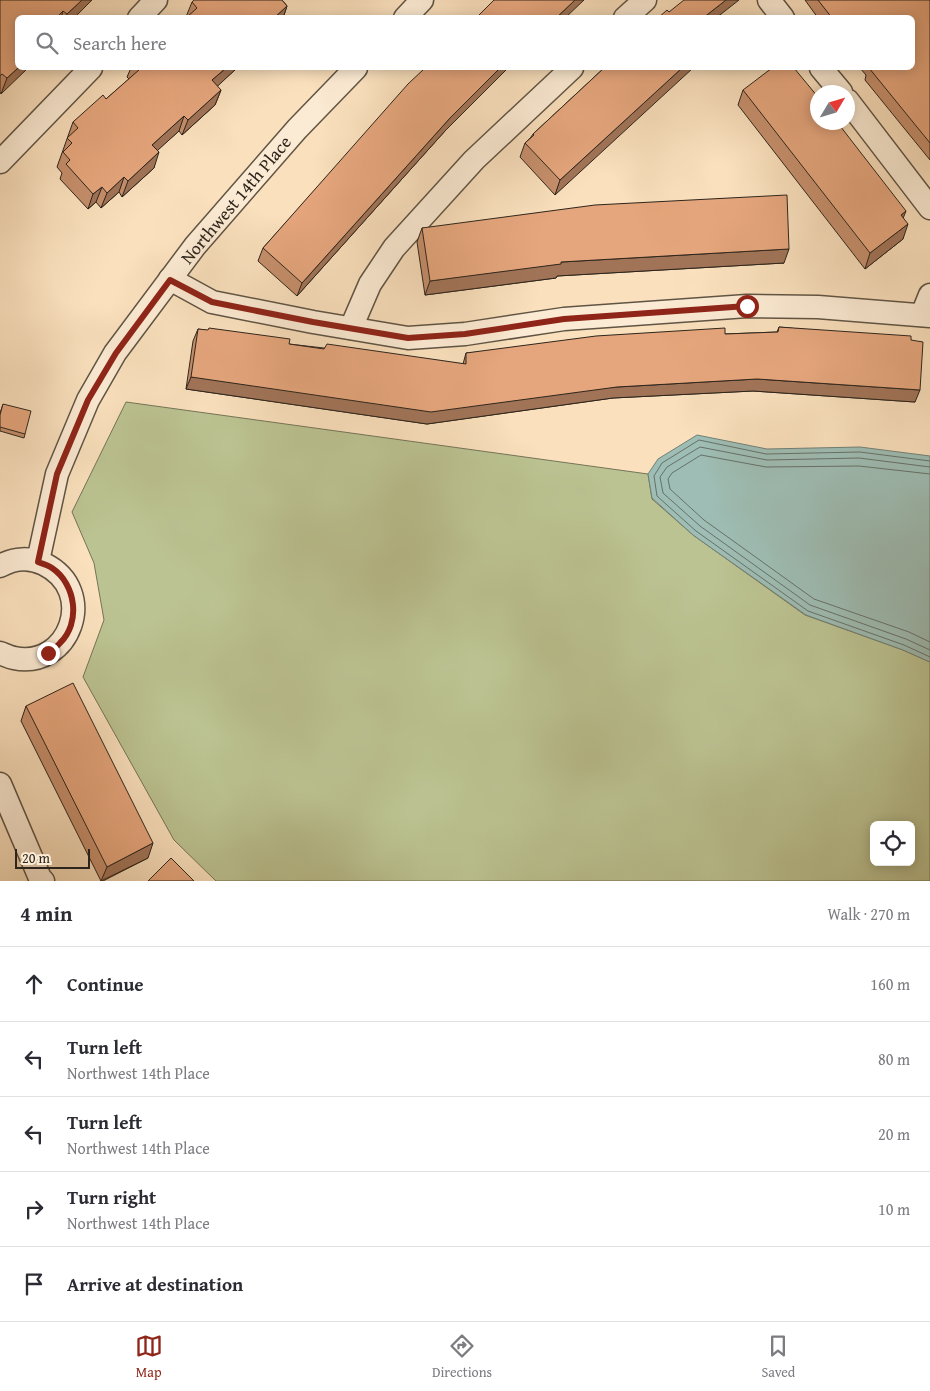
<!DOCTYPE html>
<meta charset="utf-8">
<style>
body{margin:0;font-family:"Gentium Book Plus",serif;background:#f2f2f3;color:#2b2b33}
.controls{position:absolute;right:15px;bottom:15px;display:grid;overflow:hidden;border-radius:8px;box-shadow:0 2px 12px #0003}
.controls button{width:45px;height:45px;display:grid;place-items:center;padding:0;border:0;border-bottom:1px solid #e1e1e2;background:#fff;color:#2b2b33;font:25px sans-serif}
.compass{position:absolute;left:810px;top:85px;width:45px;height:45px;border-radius:50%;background:#fff;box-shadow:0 2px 12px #0003;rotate:52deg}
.scale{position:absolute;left:15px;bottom:12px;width:75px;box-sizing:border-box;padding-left:5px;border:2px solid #2d251c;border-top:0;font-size:14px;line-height:18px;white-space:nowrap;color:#2d251c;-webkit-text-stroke:4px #fcebd4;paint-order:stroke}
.stop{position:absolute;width:15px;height:15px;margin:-11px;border:4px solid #8f2418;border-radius:50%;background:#fff}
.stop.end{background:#8f2418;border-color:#fff;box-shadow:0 1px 5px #0008}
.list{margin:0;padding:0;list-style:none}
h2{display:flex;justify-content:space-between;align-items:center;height:65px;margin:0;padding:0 20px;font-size:21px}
h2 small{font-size:16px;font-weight:400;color:#7c7c81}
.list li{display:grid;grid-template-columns:32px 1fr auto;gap:15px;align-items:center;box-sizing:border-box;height:75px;padding:0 20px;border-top:1px solid #e1e1e2}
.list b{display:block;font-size:19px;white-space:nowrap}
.list p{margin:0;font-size:16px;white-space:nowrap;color:#7c7c81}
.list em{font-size:16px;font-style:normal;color:#7c7c81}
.icon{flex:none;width:28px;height:28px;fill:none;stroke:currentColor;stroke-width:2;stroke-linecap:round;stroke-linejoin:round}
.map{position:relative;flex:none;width:930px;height:881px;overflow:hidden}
.search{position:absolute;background:#fff;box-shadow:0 2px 12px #0003;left:15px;right:15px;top:15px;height:55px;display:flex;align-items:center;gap:12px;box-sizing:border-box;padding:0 18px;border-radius:8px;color:#7c7c81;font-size:19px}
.sheet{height:440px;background:#fff}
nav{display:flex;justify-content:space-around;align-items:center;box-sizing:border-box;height:70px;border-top:1px solid #e1e1e2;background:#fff;font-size:14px;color:#7c7c81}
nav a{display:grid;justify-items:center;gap:2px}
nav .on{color:#8f2418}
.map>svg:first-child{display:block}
</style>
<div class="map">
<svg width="930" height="881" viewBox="0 0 930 881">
<rect width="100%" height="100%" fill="#fae0bd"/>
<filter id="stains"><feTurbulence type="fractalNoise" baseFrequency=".004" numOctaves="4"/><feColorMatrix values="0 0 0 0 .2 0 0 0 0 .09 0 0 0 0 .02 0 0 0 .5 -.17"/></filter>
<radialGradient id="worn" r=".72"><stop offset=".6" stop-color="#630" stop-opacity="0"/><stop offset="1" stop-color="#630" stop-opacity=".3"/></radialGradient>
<path fill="#bcc392" stroke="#747457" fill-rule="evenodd" d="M126,402l522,72 4,25 41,36 112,80 98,35 27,12v219h-714l-42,-41 -91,-163 21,-57 -10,-57 -22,-51zM874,825h37v37h-37z"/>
<path fill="#9ebdb4" stroke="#718077" d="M697,435l70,14 93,-2 70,9v206l-27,-12 -97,-35 -113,-80 -41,-37 -4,-24 10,-15z"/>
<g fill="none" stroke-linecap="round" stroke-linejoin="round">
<g stroke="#667168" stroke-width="1">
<path d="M930,461l-70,-9 -94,2 -67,-14 -37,23 -8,13 3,20 39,35 112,80 96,34 26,12"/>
<path d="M930,467l-71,-9 -92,2 -67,-13 -33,20 -7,10 3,16 37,33 110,79 96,34 24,11"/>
<path d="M930,474l-71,-8 -93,1 -65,-12 -29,18 -4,6 2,10 34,31 110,79 95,33 21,10"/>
</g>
<defs>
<g id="street">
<path d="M769,0l14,18"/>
<path d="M139,18l17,-18"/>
<path d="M405,18l17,-18"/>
<path d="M625,18l20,-18"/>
<path d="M821,68l20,24"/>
<path d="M848,101l82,107"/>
<path d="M0,162l91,-94"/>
<path d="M170,279l42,23 101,20 95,16 57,-4 99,-15 183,-13 71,1 112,9"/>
<path d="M922,315l8,-20"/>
<path d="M351,328l19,-44 24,-36 80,-88 98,-92"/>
<path d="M38,561l19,-87 31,-74 27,-47 80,-107 102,-117 59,-61"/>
<path d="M0,566c14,-8 30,-9 44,-2 55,27 25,106 -30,94 -5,-1 -9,-3 -14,-5"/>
<path d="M0,784l40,94 3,3"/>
</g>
</defs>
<use href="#street" stroke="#605444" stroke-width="25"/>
<use href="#street" stroke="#fcebd4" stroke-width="22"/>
</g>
<g fill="#c68f6c" stroke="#2d251c">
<path d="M0,0h92l-18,18h-56v50l-17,26 -1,-2z"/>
<path d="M805,0h125v160l-65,-80 1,-5 -6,-7h52v-50h-94z"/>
<path d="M283,1l4,5 -4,12 -97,-1 6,-15z"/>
<path d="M131,68h106l-20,18 4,4 -6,15 -33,30 -3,-4 -22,19 -3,18 -32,29 -3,-5 -18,16 -5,-6 -8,7 -28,-30 2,-6 -5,-6 16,-45 33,-23 23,-20 -2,-2z"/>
<path d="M425,68h83l-63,63 -148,165 -39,-35 5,-13z"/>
<path d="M604,68l-49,127 -35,-38 5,-14 6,-6 2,-3z"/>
<path d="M743,90l160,128v21l-38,30 -127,-164z"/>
<path d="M422,228l362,35 -227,13 -1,2 -131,17 -8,-53z"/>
<path d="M779,327l132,13 4,62 -162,-11 -140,7 -186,26 -241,-35 7,-48 5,-12 91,15 174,20 3,-11 259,-19 52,-2z"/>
<path d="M3,404l22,30 -1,4 -24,-7v-18z"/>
<path d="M26,706l122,152 -45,23h-2l-80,-160z"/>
</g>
<g fill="#a17458" stroke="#2d251c">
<path d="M82,0h10l-18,18h-8l1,-4z"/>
<path d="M575,0h9l-19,18h-9z"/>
<path d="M726,0h13l-23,18h-13z"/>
<path d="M287,6l-4,12h-9z"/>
<path d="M63,11l-2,7h-5z"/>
<path d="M18,68h10l-27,26 6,-16z"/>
<path d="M226,68h11l-30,28 5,-16z"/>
<path d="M500,68h8l-63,63 -148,165 5,-13 148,-165z"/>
<path d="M682,68h11l-138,127 5,-15z"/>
<path d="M221,90l-6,15 -33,30 6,-15z"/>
<path d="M184,116l-5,15 -32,29 5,-15z"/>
<path d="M159,152l-5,16 -32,29 6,-16z"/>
<path d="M124,177l-5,15 -18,16 6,-15z"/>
<path d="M102,187l-6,15 -8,7 5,-15z"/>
<path d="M906,211l-6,15 1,-11z"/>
<path d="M908,224l-5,15 -38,30 5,-16z"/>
<path d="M789,249l-5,14 -227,13 -1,2 -131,17 5,-14 131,-19z"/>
<path d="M191,377l426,10 140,-8 163,11 -5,12 -162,-11 -140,7 -186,26 -241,-35z"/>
<path d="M153,843l-5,15 -47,23 6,-14z"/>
</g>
<g fill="#e6a67d" stroke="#2d251c">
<path d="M0,0h82l-15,14 -4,-3 -7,7h-38v50l-11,10 -5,-4 -2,2z"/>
<path d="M194,0h88l5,6 -13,12h-88l11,-10 -5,-6z"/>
<path d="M494,0h81l-19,18h-80z"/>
<path d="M684,0h42l-23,18h-45l9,-8 2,2z"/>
<path d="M818,0h112v143l-61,-75h43v-50h-80z"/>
<path d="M138,68h88l-14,12 9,10 -33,30 -4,-4 -32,29 7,7 -31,29 -4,-4 -17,16 -5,-6 -9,7 -27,-30 4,-4 -7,-8 9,-9 -5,-5 11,-10 -5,-6 30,-27 3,4 34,-30z"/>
<path d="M425,68h75l-50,50 -148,165 -39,-35 145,-164z"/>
<path d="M604,68h78l-122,112 -35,-37 9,-8 -1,-1z"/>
<path d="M772,68h15l1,1 2,-1h4l24,29v25h19l69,89 -5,4 7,9 -38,29 -127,-163z"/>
<path d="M787,195l2,54 -228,13v2l-131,17 -8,-53 173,-23z"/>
<path d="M779,327l132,9v4l12,2 -3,48 -163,-11 -140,8 -186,25 -240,-35 7,-48 10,1 1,-2 81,11 -1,5 35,5 3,-5 139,20v-11l130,-17 129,-8v6l53,-2z"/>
<path d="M3,404l28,7 -6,23 -25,-7v-12z"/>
<path d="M73,683l80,160 -46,24 -81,-161z"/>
<path d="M171,858l23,23h-46z"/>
</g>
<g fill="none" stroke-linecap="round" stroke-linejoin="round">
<path stroke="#8f2418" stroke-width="6" d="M48,653c4,-3 9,-6 12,-10 21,-20 16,-59 -8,-75 -4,-3 -9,-4 -14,-6l19,-88 31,-74 28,-47 54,-73 42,22 101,20 95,16 57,-4 99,-15 183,-13"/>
</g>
<g text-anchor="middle" stroke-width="5" stroke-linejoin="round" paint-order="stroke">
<g font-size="18" fill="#2d251c" stroke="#fcebd4">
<text transform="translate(236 200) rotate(-50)" y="6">Northwest 14th Place</text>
</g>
</g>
<rect width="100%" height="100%" filter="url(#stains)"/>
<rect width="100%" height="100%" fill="url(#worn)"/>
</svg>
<div class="controls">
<button><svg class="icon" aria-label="locate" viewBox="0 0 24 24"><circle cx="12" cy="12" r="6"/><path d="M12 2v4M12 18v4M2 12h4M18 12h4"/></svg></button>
</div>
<svg class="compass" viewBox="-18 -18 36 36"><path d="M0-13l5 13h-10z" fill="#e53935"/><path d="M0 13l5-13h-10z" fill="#7c7c81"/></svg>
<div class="scale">20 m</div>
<div class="stop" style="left:747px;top:306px"></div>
<div class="stop end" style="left:48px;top:653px"></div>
<div class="search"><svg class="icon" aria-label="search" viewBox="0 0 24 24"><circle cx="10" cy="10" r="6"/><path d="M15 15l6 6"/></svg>Search here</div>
</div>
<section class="sheet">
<h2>4 min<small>Walk · 270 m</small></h2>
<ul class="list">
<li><svg class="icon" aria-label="ahead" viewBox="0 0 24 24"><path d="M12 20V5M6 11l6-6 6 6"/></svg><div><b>Continue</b></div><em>160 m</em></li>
<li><svg class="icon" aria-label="left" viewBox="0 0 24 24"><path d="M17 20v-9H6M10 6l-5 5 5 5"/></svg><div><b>Turn left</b><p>Northwest 14th Place</p></div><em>80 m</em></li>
<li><svg class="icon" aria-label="left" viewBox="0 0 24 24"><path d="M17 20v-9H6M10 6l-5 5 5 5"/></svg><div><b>Turn left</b><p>Northwest 14th Place</p></div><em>20 m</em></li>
<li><svg class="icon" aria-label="right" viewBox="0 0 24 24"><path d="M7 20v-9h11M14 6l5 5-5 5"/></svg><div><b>Turn right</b><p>Northwest 14th Place</p></div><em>10 m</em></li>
<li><svg class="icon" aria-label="arrive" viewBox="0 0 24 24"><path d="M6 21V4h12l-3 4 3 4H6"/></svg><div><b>Arrive at destination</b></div></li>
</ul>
</section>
<nav>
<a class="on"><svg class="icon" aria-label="map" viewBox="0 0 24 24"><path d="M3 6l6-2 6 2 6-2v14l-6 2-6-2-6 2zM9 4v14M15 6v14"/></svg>Map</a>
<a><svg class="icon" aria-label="directions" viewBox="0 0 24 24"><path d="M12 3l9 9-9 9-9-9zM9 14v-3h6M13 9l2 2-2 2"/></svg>Directions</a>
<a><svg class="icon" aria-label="saved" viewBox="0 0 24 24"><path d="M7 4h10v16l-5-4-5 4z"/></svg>Saved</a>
</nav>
